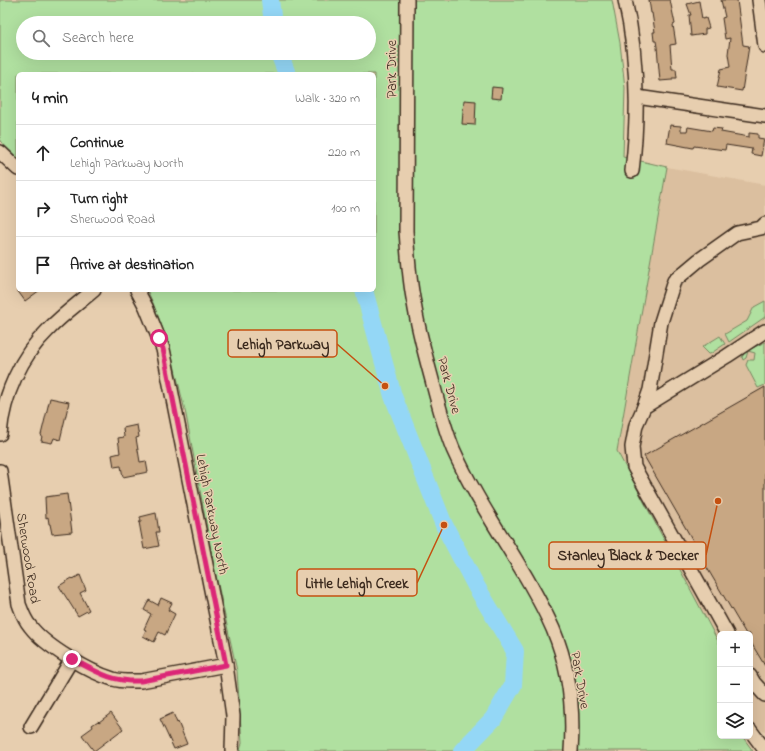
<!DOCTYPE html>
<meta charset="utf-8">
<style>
body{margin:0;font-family:"Indie Flower",sans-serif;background:#f2f2f2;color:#222}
.controls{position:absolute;right:12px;bottom:12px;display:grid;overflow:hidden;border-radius:6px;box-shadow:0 4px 16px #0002}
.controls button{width:36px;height:36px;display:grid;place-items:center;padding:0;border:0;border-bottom:1px solid #e0e0e0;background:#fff;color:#222;font:20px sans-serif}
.stop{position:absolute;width:12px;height:12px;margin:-9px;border:3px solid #db2777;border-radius:50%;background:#fff}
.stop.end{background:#db2777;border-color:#fff;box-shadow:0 1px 4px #0008}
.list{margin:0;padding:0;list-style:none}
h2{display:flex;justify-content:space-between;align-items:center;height:52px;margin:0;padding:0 16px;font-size:17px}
h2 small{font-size:13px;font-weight:400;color:#767676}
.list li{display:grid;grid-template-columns:26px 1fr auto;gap:12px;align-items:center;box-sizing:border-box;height:56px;padding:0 16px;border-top:1px solid #e0e0e0}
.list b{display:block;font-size:15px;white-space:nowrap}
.list p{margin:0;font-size:13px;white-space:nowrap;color:#767676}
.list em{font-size:13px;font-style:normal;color:#767676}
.icon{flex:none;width:22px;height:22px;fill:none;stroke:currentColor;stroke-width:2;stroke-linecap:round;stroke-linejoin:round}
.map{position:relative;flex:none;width:765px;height:751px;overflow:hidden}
.search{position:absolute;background:#fff;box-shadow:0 4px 16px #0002;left:16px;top:16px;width:360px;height:44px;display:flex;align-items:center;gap:10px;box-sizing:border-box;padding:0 14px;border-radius:22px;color:#767676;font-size:15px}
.panel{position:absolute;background:#fff;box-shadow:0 4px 16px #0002;left:16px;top:72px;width:360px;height:220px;border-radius:6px}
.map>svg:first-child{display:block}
</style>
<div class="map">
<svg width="765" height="751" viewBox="0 0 765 751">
<rect width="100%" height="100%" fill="#e7ceaf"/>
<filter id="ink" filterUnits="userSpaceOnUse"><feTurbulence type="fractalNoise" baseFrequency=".025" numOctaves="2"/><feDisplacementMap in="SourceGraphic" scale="8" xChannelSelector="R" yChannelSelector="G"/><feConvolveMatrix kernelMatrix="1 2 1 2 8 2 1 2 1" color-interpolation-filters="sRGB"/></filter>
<g filter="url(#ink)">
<path fill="#dbbf9f" d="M667,167l98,18v546l-7,-2 -8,-8v-12l3,-2 -3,-5v-68h-30v11l-103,-194z"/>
<g fill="#b0e0a0" stroke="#76855f" fill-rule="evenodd">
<path d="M0,0h612l8,43 5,45 -2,69 44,10 -50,284 103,194v91h22l11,15h-513l2,-8 -5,-72 -23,-105 -28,-151 -16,-67 -17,-45 -6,-13h227v-216h-356v84l-18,-17zM23,23h346v30h-346z"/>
<path d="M765,301v16l-36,25 -4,-8 22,-13 7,-14z"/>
<path d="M720,336l5,8 -15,10h-1l-7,-7z"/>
<path d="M765,342v43l-7,3 -12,-23 2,-5h6l1,-7 -7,-2 -2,7 -3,2 -1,-3 4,-6z"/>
</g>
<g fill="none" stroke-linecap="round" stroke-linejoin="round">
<g stroke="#94d7f6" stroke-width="18">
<path d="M270,0l3,23"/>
<path d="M279,53l8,21"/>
<path d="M364,290l29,106 51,129 32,61 39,65 -2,34 -20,34 -31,32"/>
</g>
</g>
<g fill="#c8a783" stroke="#3b2a1e">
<path d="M649,0h21l5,24 -2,1 3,19 -6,1 2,24h4l1,9h-5v2l-12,1 -3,-34 -1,-6h-2l-1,-9h2l-3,-19h-1z"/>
<path d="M721,0h16l6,45 6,1 -7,45 -25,-4 4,-18 9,-2 -2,-13 2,-16 -5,1 -3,-21 3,-1z"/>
<path d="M699,1l3,18 4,-1 3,10 -4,1v5l-14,2 -2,-21h2l-4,-11z"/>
<path d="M492,87l10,1 -1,11 -10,-1z"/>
<path d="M464,100l12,1 -1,24 -13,-1z"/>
<path d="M670,125l11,1v5h6l1,-4 24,4 1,-3 9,1 -1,3 28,5v-4l9,1v4l6,1 -3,17 -10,-2 1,-5 -26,-4 -1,5 -31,-4 -1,2 -26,-5z"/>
<path d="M17,290h23l-15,11z"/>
<path d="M765,387v279l-15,-25v-7h-4l-46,-78 -3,1 -5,-8 4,-3 -52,-90z"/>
<path d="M50,398l19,4 -9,38 -6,-2 -2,5 -11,-2 1,-5 -1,-1z"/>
<path d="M137,425l2,12 -3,1 4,24 6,-1 2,11 -25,5 -2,-11 -7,1 -2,-12 8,-2 -2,-15 6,-1 -1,-9z"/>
<path d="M67,494l5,38 -20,2 -2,-10h-1l-1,-7 -2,1 -1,-21z"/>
<path d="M156,513l3,19h-3l3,14 -15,3 -5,-27h2l-1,-5z"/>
<path d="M80,575l6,15 -6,3 9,17 -11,6 -19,-30 13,-8 1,1z"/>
<path d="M161,598l11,5 -4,7 7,4 -10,21 -6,-3 -5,10 -11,-6 3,-6 -2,-1 7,-15 -7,-4 5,-10 9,5z"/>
<path d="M111,713l12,16 -29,22 -12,-16 11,-8 -1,-2 6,-4 1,1z"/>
<path d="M173,713l4,10 1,-1 9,22 -13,5 -14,-30z"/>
</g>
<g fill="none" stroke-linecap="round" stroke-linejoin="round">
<defs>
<g id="minor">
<path d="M407,0l-1,231c2,24 3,48 8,72 4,26 11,51 18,77 6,23 12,47 21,69 28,63 72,117 100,180 16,38 21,81 18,122"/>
<path d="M625,0c13,57 14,113 7,171"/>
<path d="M759,0l6,46"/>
<path d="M637,97l128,19"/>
<path d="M0,152l18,17"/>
<path d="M137,290l9,17 17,42 63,316 7,51 -1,35"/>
<path d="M644,407l6,-17 11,-68 13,-41 25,-21 38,-27 24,-5 4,-4"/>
<path d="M0,434c3,-38 21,-78 48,-104 14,-15 31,-27 46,-40"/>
<path d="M0,471l19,133c3,8 5,15 11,22 15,20 59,46 83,53 9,3 18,2 28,2l85,-16"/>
<path d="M727,634l-93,-167 -2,-20 4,-22 8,-18 83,-51 38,-25"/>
<path d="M750,676l4,7 11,12"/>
<path d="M31,727l41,-68"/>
<path d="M750,730l15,20"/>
</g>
</defs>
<use href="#minor" stroke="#3b2a1e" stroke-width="16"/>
<use href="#minor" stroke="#e7ceaf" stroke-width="13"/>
</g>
</g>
<g fill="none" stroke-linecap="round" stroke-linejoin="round" filter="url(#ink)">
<path stroke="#db2777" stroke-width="5" d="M72,659c25,13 40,23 69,22l85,-16 -63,-316 -4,-11"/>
</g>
<g text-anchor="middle" stroke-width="3" stroke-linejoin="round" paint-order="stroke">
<g font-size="14" fill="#3b2a1e" stroke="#e7ceaf">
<text transform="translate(391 69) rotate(-90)" y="5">Park Drive</text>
<text transform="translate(450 385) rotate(75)" y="5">Park Drive</text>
<text transform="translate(213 514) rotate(79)" y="5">Lehigh Parkway North</text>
<text transform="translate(29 558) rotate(81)" y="5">Sherwood Road</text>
<text transform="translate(581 680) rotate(80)" y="5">Park Drive</text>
</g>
</g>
<path fill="none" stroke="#c55010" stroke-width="1.5" d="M385 386L337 344M718 501L706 555M444 525L417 583"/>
<g fill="#c55010" stroke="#e7ceaf" stroke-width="1.5">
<circle cx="385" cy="386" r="4"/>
<circle cx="718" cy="501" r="4"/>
<circle cx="444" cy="525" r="4"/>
</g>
<g fill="#e7ceaf" stroke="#c55010" stroke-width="1.5">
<rect x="228" y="330" width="109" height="27" rx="4"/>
<rect x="549" y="542" width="157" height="27" rx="4"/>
<rect x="297" y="569" width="120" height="27" rx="4"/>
</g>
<g font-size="15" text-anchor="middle" font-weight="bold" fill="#3b2a1e">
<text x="283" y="349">Lehigh Parkway</text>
<text x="628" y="560">Stanley Black &amp; Decker</text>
<text x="357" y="588">Little Lehigh Creek</text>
</g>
</svg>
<div class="controls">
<button>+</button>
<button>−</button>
<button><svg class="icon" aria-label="layers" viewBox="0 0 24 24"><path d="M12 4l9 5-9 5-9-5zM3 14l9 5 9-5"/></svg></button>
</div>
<div class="stop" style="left:159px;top:338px"></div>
<div class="stop end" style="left:72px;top:659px"></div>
<div class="search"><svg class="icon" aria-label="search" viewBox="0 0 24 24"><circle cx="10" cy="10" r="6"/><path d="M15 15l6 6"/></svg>Search here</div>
<section class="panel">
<h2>4 min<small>Walk · 320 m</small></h2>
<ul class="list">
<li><svg class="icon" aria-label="ahead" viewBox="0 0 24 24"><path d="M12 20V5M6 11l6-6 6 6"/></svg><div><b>Continue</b><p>Lehigh Parkway North</p></div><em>220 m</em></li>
<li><svg class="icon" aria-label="right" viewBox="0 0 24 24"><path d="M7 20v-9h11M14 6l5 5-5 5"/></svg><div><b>Turn right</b><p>Sherwood Road</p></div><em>100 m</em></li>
<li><svg class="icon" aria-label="arrive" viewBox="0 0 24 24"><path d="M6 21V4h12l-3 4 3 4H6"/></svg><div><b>Arrive at destination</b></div></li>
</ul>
</section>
</div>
